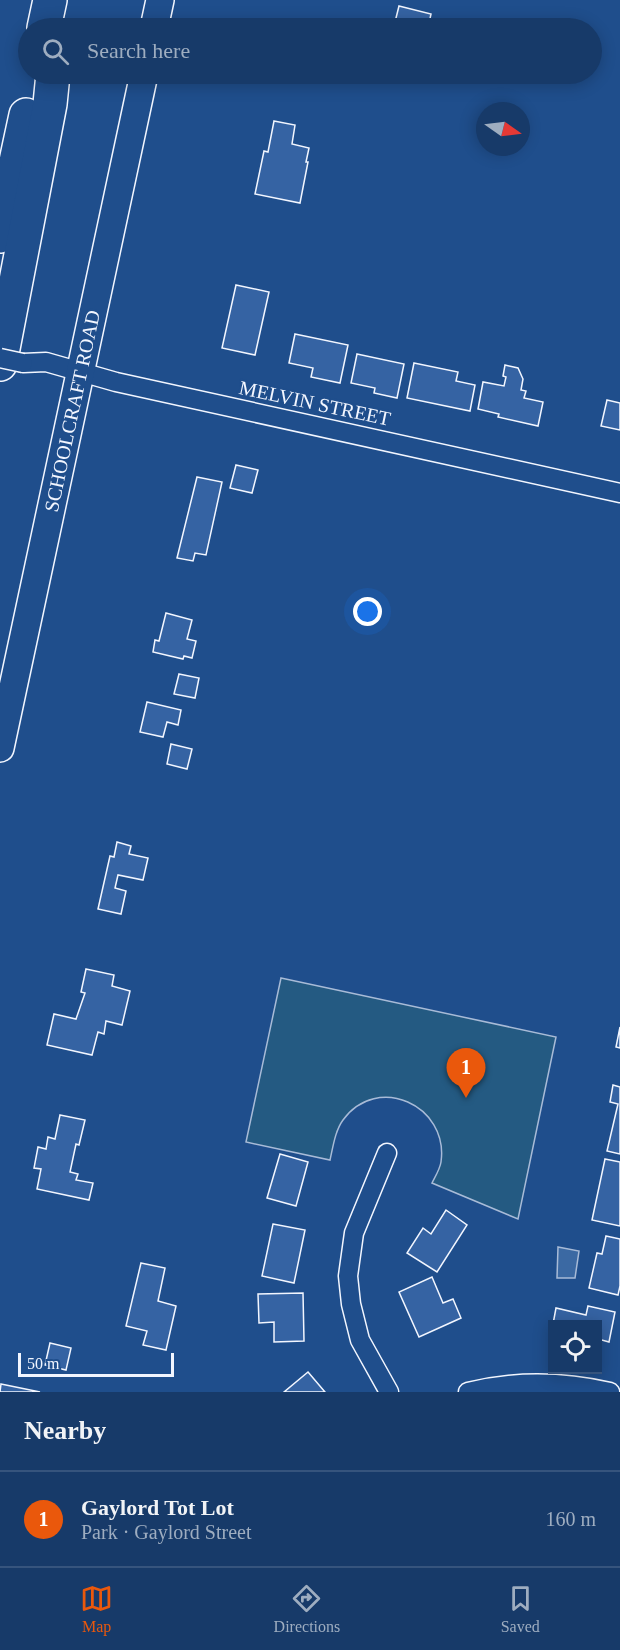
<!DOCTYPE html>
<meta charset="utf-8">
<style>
body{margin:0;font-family:"Times New Roman",serif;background:#20416f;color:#f1f3f6}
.controls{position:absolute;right:18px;bottom:18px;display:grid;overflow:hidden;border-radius:0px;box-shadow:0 3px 15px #0003}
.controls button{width:54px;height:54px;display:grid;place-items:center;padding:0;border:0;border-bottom:2px solid #36547d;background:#173a69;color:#f1f3f6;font:30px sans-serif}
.compass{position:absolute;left:476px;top:102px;width:54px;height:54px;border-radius:50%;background:#173a69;box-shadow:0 3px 15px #0003;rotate:104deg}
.scale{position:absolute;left:18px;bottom:15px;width:156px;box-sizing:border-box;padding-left:6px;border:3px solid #f2f6ff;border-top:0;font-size:16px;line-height:21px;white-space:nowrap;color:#f2f6ff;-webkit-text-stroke:4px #1f4e8c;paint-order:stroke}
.you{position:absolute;left:368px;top:612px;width:21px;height:21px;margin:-15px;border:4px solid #fff;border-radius:50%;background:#1a73e8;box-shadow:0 0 0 9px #1a73e833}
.badge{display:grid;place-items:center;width:39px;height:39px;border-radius:50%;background:#ea580c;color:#fff;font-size:20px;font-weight:700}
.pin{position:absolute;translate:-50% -50px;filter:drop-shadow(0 2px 3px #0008)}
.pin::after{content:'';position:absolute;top:32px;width:21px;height:18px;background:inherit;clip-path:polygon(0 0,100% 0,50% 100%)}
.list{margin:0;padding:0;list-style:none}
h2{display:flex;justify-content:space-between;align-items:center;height:78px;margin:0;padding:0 24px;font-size:26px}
h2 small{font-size:20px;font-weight:400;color:#9eadc0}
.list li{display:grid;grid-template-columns:39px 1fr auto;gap:18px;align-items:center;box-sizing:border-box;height:96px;padding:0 24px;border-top:2px solid #36547d}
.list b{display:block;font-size:22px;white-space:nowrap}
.list p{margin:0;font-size:20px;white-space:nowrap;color:#9eadc0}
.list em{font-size:20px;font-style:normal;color:#9eadc0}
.icon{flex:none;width:33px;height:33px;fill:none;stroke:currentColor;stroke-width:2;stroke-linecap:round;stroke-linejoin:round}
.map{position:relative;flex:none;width:620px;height:1392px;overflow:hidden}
.search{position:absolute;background:#173a69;box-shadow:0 3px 15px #0003;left:18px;right:18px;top:18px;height:66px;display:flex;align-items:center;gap:15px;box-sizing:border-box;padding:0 21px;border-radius:33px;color:#9eadc0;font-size:22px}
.sheet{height:174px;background:#173a69}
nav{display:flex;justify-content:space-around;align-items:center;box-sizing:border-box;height:84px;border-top:2px solid #36547d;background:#173a69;font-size:16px;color:#9eadc0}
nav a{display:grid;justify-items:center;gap:3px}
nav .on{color:#ea580c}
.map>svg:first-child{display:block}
</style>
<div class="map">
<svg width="620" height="1392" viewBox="0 0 620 1392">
<rect width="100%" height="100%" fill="#1f4e8c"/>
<path fill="#245a82" stroke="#a8bbd7" stroke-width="1.5" d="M281,978l275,59 -38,182 -86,-36c3,-6 8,-14 9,-21 8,-57 -64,-89 -98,-42 -8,11 -10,27 -13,40l-84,-18z"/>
<path fill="#3b69a3" stroke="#a8bbd7" stroke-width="1.5" d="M558,1247l21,4 -4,27h-18z"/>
<g fill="#3563a3" stroke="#f2f6ff" stroke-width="1.5">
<path d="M399,6l32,8 -3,14h-22l-12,-2z"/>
<path d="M274,121l21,4 -3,19 17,4 -3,14h2l-8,41 -45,-9 9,-43 4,1z"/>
<path d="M236,285l33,7 -14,63 -33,-7z"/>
<path d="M295,334l53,11 -8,38 -29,-6 2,-9 -24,-5z"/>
<path d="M357,354l47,10 -7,34 -23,-5 1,-5 -24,-5z"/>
<path d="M414,363l44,9 -2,9 19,4 -5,26 -63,-13z"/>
<path d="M505,365l13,3 5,11 -2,11 5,1 -2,7 19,4 -5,24 -40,-9 1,-3 -21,-5 5,-27 21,4 2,-9 -3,-1z"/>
<path d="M607,400l13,3v27l-19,-4z"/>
<path d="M236,465l22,5 -6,23 -22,-5z"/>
<path d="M197,477l25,5 -16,73 -11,-2 -2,8 -16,-3z"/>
<path d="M166,613l26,7 -5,19 9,2 -4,17 -8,-2 -1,3 -30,-7 2,-12 4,1z"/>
<path d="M179,674l20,4 -4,20 -21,-4z"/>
<path d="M147,702l34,8 -3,15 -11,-3 -4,15 -23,-5z"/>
<path d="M171,744l21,5 -5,20 -20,-5z"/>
<path d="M117,842l14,4 -2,8 19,4 -5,22 -25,-5 -3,13 11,3 -5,23 -23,-5 12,-53 4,1z"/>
<path d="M86,969l28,6 -2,11 18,5 -8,34 -16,-4 -2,13 -6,-2 -6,23 -45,-10 7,-31 22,5 9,-26 -4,-1z"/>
<path d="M620,1027v21l-4,-1z"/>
<path d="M613,1085l7,2v67l-13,-3 11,-47 -8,-2z"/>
<path d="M60,1115l25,5 -6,25 -3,-1 -6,28 8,2 -2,6 17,3 -4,17 -52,-11 4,-20 -7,-1 4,-21 8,2 2,-12 7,2z"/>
<path d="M280,1154l28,8 -12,44 -29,-8z"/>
<path d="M605,1159l15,3v64l-28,-6z"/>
<path d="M446,1210l21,15 -30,47 -30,-19 16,-25 8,6z"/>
<path d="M273,1224l32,6 -11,53 -32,-7z"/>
<path d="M606,1236l14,3v47l-2,9 -29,-7 8,-35 5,1z"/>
<path d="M141,1263l24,5 -7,33 18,5 -10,44 -23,-5 4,-14 -21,-5z"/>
<path d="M432,1277l11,26 10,-4 8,19 -42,19 -20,-45z"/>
<path d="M303,1293l1,48 -30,1v-20l-15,1 -1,-29z"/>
<path d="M588,1306l27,6 -6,30 -11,-3v-15h-45l3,-16 30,7z"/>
<path d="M50,1343l21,5 -5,22 -21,-5z"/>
<path d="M308,1372l17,20h-41z"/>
<path d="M1,1384l39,8h-40z"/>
</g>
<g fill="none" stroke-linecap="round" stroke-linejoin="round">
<defs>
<g id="minor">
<path d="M23,363l23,-1 70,20 504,111"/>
<path d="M387,1153l-33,80 -6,43 3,28 9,36 29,52"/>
<path d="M468,1392c48,-12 94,-11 142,0"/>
</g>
<g id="secondary">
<path d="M154,28l6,-28"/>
<path d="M0,748l144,-674"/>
</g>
<g id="motorway">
<path d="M44,28l6,-28"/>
<path d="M0,236l26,-121"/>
<path d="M0,364l50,-260 3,-30"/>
</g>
</defs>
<use href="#minor" stroke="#f2f6ff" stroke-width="21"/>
<use href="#secondary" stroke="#f2f6ff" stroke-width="30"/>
<use href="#motorway" stroke="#f2f6ff" stroke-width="36"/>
<use href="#minor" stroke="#1f4e8c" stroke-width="18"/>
<use href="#secondary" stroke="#1f4e8c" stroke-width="27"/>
<use href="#motorway" stroke="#1f4e8c" stroke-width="33"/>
<defs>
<path id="minor-bridge" d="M0,358l23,5"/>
</defs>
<use href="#minor-bridge" stroke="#f2f6ff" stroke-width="21" stroke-linecap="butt"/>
<use href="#minor-bridge" stroke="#1f4e8c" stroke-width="18"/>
</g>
<g text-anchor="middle" stroke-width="4.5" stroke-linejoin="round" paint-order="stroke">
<g font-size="20" fill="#f2f6ff" stroke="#1f4e8c">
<text transform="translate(315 403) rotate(12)" y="7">MELVIN STREET</text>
<text transform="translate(72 411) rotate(-78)" y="7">SCHOOLCRAFT ROAD</text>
</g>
</g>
</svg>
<div class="controls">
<button><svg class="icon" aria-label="locate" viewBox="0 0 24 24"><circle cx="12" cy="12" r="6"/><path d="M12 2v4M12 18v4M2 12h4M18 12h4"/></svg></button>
</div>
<svg class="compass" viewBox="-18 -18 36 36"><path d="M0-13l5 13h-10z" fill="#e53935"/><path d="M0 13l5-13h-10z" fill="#9eadc0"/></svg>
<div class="scale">50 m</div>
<div class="you"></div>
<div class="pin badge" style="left:466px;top:1098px">1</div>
<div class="search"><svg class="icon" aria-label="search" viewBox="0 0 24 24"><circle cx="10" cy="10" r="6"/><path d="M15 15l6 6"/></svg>Search here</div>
</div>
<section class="sheet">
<h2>Nearby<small></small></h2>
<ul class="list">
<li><span class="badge">1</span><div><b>Gaylord Tot Lot</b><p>Park · Gaylord Street</p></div><em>160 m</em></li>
</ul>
</section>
<nav>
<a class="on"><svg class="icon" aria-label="map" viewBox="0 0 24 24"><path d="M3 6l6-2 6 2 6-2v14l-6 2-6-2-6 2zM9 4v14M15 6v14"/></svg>Map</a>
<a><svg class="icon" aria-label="directions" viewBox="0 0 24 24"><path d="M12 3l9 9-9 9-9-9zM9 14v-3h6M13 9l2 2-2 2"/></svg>Directions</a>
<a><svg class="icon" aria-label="saved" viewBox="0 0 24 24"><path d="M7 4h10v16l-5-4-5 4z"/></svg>Saved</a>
</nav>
